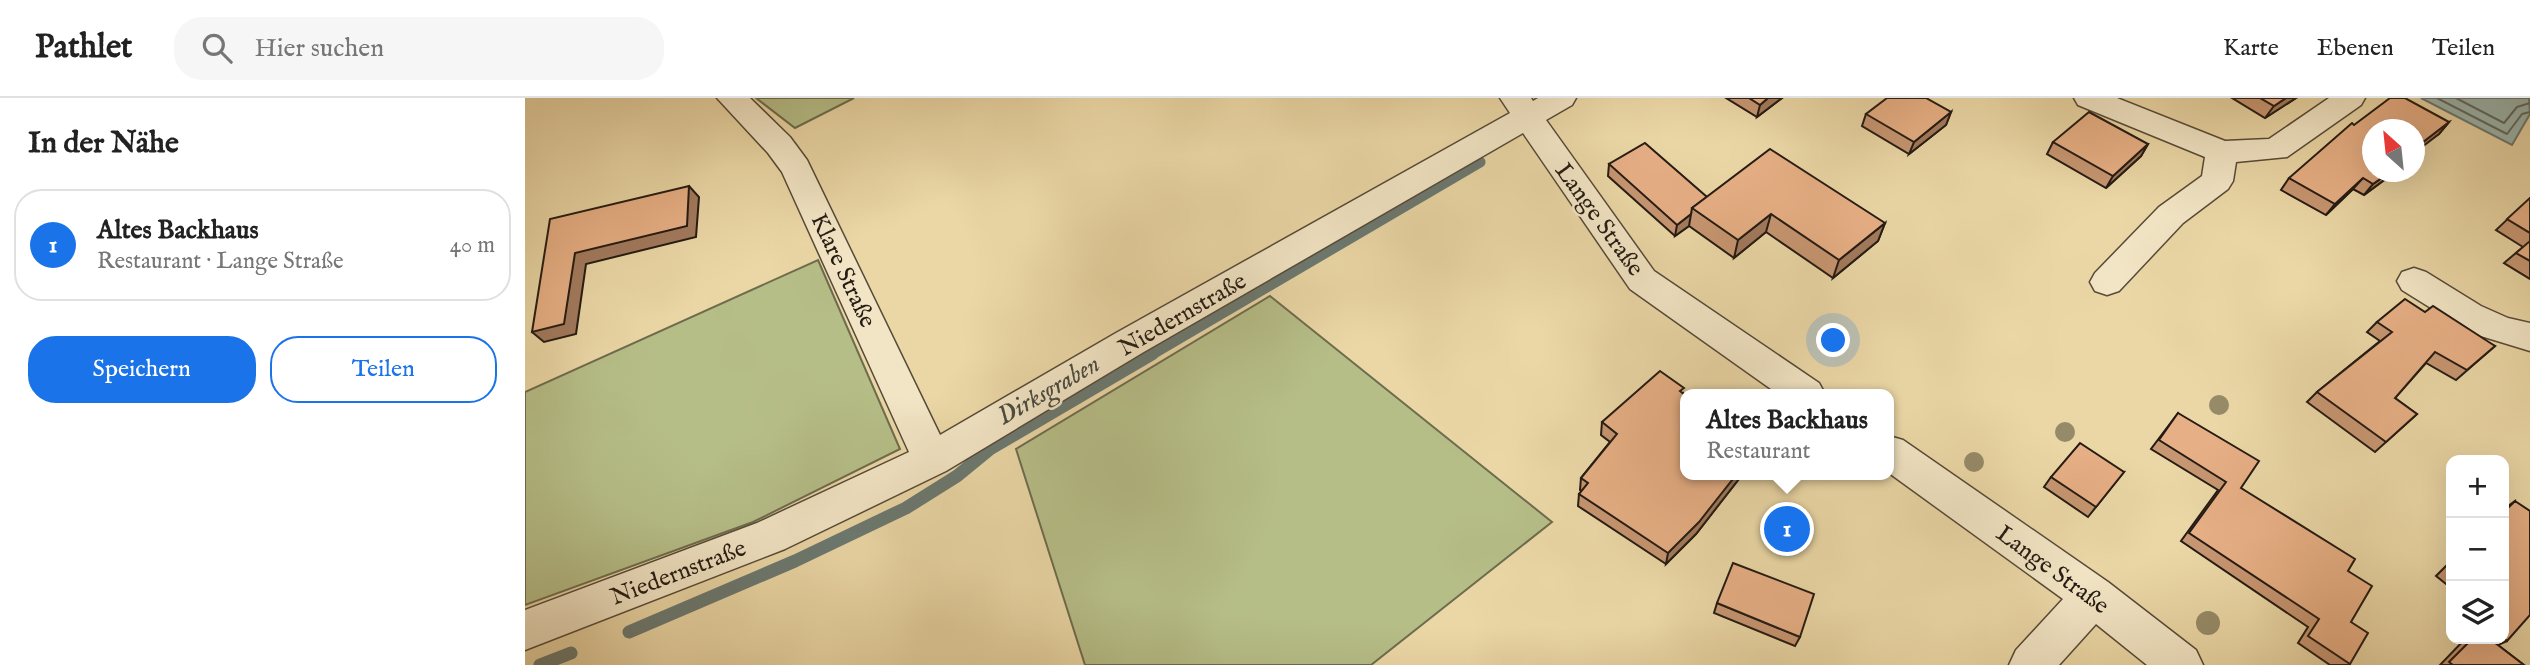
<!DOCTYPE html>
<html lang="de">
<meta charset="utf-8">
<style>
body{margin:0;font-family:"IM FELL English",serif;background:#f6f6f6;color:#222}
.controls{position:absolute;right:21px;bottom:21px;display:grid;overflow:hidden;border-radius:14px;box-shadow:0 7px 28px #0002}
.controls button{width:63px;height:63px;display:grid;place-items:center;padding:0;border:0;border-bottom:2px solid #e0e0e0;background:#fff;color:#222;font:35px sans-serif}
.compass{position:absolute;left:1837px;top:21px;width:63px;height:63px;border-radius:50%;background:#fff;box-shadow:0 7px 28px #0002;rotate:333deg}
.you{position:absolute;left:1309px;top:243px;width:24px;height:24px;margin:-18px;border:5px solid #fff;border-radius:50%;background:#1a73e8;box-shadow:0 0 0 10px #1a73e833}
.badge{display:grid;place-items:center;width:46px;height:46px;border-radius:50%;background:#1a73e8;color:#fff;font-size:23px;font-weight:700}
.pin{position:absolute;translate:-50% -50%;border:4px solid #fff;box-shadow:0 2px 7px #0006}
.popup{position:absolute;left:1155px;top:291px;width:214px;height:91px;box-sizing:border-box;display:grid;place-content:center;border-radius:14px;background:#fff;filter:drop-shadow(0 2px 5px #0005);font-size:23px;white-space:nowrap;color:#767676}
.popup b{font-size:26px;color:#222}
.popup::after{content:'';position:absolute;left:50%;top:100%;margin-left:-14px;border:14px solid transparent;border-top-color:#fff}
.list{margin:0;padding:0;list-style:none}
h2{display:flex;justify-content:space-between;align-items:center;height:91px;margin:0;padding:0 28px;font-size:30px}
h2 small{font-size:23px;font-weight:400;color:#767676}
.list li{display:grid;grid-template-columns:46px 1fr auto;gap:21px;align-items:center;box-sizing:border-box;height:112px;margin:0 14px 14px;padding:0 14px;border:2px solid #e0e0e0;border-radius:28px}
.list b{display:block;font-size:26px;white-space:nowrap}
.list p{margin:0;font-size:23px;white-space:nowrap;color:#767676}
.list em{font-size:23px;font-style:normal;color:#767676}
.actions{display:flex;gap:14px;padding:21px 28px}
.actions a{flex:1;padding:16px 0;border:2px solid #1a73e8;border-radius:28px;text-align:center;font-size:24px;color:#1a73e8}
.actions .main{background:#1a73e8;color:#fff}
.icon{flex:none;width:38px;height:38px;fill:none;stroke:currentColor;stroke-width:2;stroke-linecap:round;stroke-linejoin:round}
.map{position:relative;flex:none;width:2005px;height:567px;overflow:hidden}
header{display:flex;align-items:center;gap:42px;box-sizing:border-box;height:98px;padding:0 35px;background:#fff;border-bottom:2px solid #e0e0e0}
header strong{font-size:33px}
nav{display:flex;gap:38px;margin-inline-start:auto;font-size:24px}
.search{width:490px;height:63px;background:#f6f6f6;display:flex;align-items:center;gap:18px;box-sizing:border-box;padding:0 24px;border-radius:28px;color:#767676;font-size:26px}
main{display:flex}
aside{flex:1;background:#fff}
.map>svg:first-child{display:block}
</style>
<header>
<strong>Pathlet</strong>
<div class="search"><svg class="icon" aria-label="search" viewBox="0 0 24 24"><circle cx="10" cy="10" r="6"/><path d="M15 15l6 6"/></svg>Hier suchen</div>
<nav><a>Karte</a><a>Ebenen</a><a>Teilen</a></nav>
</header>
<main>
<aside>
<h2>In der Nähe<small></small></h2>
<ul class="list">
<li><span class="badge">1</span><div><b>Altes Backhaus</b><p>Restaurant · Lange Straße</p></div><em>40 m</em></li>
</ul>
<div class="actions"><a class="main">Speichern</a><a>Teilen</a></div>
</aside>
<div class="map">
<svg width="2005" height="567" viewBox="0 0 2005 567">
<rect width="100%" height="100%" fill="#ebd7a6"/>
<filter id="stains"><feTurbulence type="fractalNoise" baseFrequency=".00286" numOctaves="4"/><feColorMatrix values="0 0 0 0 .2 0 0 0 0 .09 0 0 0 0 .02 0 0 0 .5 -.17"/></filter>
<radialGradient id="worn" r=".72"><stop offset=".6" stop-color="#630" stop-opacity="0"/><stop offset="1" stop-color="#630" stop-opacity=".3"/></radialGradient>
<g fill="#b6be88" stroke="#6d6c4e" stroke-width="2">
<path d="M231,0h98l-59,30z"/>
<path d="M293,162l82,189 -147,73 -228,83v-213z"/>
<path d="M745,198l282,226 -181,143h-286l-69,-216z"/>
</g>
<path fill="#9bb7b0" stroke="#6b7971" stroke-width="2" d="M1896,0h108l1,16 -18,31z"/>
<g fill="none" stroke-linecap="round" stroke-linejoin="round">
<g stroke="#606962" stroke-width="2">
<path d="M1912,0l70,36 15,-20 8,-2"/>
<path d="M1931,0l48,25 13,-16 13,-4"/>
</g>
<path stroke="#6b7971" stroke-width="11" d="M624,258l331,-194"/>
<g stroke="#6b7971" stroke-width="13">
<path d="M104,534l166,-71 111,-53 51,-32 33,-27 162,-95"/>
<path d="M15,567l31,-12"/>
</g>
<defs>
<g id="street">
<path d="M192,0h33l40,39 17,23 133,275 176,-102 394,-220 -10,-15h31l2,3 5,-3h38l-4,7 -26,15 108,151 165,112 6,11h-47l-148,-105 -107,-156 -381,220 -196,118 -161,78 -260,101v-40l232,-87 152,-71 -127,-280 -14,-19z"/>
<path d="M1549,0h43l108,43 44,-2 60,-41h36l-4,7 -74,52 -51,5 -3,19 -5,8 -45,34 -64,68 -12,4 -12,-4 -5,-9 5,-9 64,-66 43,-31 3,-19 -127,-52z"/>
<path d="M1889,170l12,4 55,34 27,12 22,5v28l-59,-18 -69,-43 -5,-9 5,-9z"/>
<path d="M1364,338l14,4 205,142 88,68 7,15h-56l-51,-41 -37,41h-50l7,-15 47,-51 -174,-126z"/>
</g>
</defs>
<use href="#street" stroke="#564a38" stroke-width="3"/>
<use href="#street" fill="#f2e5c5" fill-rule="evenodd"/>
</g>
<g fill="#968b68">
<circle cx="1694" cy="307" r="10"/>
<circle cx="1540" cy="334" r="10"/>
<circle cx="1449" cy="364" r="10"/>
<circle cx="1683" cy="525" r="12"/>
</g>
<g fill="#c79672" stroke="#241b13" stroke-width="2">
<path d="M1201,0h56l-25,19z"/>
<path d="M1707,0h64l-31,20z"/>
<path d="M1426,14l-5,13 -37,29 -47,-28 4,-12z"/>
<path d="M1924,24l-10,12 -67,38h23l-31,23 -11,-6 -27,26 -45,-25 8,-12z"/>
<path d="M1528,44l95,2 -7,12 -35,32 -59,-34z"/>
<path d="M1084,66l98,33 178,26 -7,18 -45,37 -67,-46 -32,26 -45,-32 -14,10 -67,-60z"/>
<path d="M2005,100v81l-26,-16 19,-16 -27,-17z"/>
<path d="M1900,214l70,34 -39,34 -30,-17 -31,35 22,16 -42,38 -68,-50 10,-10 63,-51 -13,-9 10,-10z"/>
<path d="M1158,295l2,82h57l-46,59 -30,30 -88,-58 1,-12 3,-3 -2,-1 1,-12 29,-36 -9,-7 1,-13z"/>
<path d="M1653,315l63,75 107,83 3,51 -1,42 -2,1h-18l-32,-22 10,-16 -127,-86 37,-51 -67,-41z"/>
<path d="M1599,374l-36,45 -44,-30 7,-10z"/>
<path d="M1990,403l-8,140 -9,4 26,20h-84l25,-26h39v-130z"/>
<path d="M1926,463v27l-15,-12z"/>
<path d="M1192,505l83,34 -5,9 -81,-33z"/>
</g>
<g fill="#a27a5d" stroke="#241b13" stroke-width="2">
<path d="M1243,0h14l-25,19 3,-12z"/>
<path d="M1761,0h10l-31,20 9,-12z"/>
<path d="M1426,14l-5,13 -37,29 5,-12z"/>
<path d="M1924,24l-10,12 -25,19v-4z"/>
<path d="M1623,46l-7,12 -35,32 7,-12z"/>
<path d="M1865,74h5l-31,23 9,-11z"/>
<path d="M1838,80l-10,11 -27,26 9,-11z"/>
<path d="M164,88l10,11 -3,40 -110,27 -10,70 -32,8 -12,-10 43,-79z"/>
<path d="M1166,116l-2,12 -14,10 2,-11z"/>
<path d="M1246,116l-5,18 -32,26 4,-18z"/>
<path d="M1360,125l-7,18 -45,37 6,-18z"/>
<path d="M1211,377h6l-46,59 -30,30 2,-11z"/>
</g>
<g fill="#e7af85" stroke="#241b13" stroke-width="2">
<path d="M1224,0h19l-8,7z"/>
<path d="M1362,0h39l25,14 -37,30 -48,-28z"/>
<path d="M1735,0h26l-12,8z"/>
<path d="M1865,0h15l44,24 -35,27v-19h-42v42h18l-17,12 -10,-6 -28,26 -46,-26 63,-55 2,2z"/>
<path d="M1564,14l59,32 -35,32 -60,-34z"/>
<path d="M1120,45l62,54 -15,11 -1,6 -14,11 -68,-61z"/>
<path d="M1245,51l115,74 -46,37 -68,-46 -33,26 -46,-32z"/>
<path d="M164,88l-2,40 -112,27 -11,71 -32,8 18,-113z"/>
<path d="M2005,100v35l-23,-14z"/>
<path d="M2005,143v20l-14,-8z"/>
<path d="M1880,201l20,13 8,-6 62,40 -28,24 -32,-18 -40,46 22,16 -31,28 -69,-50 75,-60 -15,-10z"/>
<path d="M1135,273l24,17 -4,3 5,4v80h51l-37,47 -31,31 -89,-59 9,-11 -7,-5 36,-44 -15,-12z"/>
<path d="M1653,315l81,48 -18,27 114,71 -7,12 24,15 -21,36 17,11 -18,31 -42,-28 11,-17 -130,-86 37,-51 -67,-42z"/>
<path d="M1555,345l44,29 -28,35 -45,-30z"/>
<path d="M1990,403l15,10v104l-23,26 -3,-3v-126z"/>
<path d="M1208,465l81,31 -14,43 -83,-34z"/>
<path d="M1947,541h18l34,26h-71l-4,-3z"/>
</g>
<g text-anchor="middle" stroke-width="5" stroke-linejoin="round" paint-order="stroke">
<g font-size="24" fill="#241b13" stroke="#f2e5c5">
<text transform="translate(1075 121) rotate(54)" y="8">Lange Straße</text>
<text transform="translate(319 172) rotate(65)" y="8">Klare Straße</text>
<text transform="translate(657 216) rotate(-30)" y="8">Niedernstraße</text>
<text transform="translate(1528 471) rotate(36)" y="8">Lange Straße</text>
<text transform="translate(153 474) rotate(-21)" y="8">Niedernstraße</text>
</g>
<g font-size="26" font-style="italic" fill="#484a42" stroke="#f2e5c5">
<text transform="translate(523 291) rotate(-30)" y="9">Dirksgraben</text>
</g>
</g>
<rect width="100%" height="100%" filter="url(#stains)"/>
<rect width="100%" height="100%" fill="url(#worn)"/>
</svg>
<div class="controls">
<button>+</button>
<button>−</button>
<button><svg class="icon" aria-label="layers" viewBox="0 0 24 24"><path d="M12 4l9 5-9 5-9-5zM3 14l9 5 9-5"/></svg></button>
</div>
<svg class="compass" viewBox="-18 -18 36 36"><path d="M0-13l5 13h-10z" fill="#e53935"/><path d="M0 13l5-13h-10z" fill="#767676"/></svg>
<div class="you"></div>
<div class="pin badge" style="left:1262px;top:431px">1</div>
<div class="popup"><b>Altes Backhaus</b>Restaurant</div>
</div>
</main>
